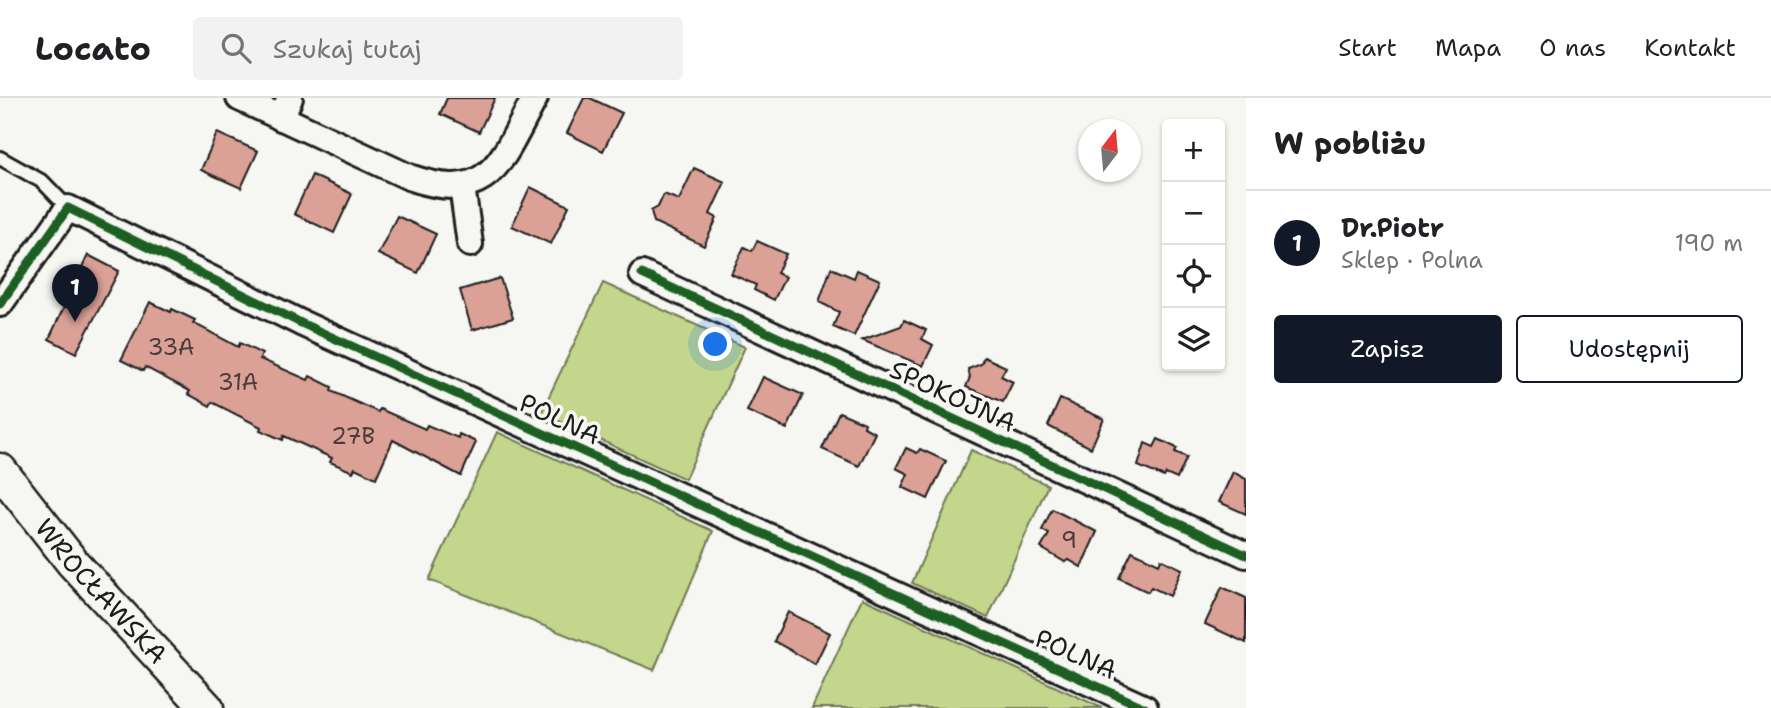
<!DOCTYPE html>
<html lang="pl">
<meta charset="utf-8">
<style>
body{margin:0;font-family:"Shantell Sans",sans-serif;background:#f2f2f2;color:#202124}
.controls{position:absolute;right:21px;top:21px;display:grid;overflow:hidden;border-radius:7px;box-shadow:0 2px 5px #0004}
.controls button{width:63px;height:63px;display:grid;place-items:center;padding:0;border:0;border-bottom:2px solid #e0e0e0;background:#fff;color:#202124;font:35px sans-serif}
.compass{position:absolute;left:1078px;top:21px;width:63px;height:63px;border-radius:50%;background:#fff;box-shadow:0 2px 5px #0004;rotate:16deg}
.you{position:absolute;left:716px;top:247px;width:24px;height:24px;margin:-18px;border:5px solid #fff;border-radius:50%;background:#1a73e8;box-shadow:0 0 0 10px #1a73e833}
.badge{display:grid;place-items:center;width:46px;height:46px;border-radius:50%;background:#111827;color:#fff;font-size:23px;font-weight:700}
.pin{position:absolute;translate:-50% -58px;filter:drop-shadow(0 2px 4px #0008)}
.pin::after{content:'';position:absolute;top:37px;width:24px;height:21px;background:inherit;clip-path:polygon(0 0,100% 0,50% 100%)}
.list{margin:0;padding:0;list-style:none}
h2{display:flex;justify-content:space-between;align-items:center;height:91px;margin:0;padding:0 28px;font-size:30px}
h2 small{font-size:23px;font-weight:400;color:#757577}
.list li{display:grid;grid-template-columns:46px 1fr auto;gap:21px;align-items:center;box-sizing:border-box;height:105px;padding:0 28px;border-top:2px solid #e0e0e0}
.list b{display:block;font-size:26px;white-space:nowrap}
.list p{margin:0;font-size:23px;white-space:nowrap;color:#757577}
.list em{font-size:23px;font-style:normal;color:#757577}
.actions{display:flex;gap:14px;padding:21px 28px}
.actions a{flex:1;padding:16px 0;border:2px solid #111827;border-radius:7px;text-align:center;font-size:24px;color:#111827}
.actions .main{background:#111827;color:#fff}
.icon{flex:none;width:38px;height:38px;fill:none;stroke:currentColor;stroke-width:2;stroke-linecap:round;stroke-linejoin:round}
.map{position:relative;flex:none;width:1246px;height:610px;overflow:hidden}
header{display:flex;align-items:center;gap:42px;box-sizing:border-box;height:98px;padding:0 35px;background:#fff;border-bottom:2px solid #e0e0e0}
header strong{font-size:33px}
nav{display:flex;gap:38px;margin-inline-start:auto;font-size:24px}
.search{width:490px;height:63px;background:#f2f2f2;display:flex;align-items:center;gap:18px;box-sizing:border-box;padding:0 24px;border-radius:7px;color:#757577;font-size:26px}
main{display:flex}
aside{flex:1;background:#fff}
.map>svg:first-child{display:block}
</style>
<header>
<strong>Locato</strong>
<div class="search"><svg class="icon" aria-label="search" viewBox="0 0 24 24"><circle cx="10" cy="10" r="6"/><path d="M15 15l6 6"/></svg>Szukaj tutaj</div>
<nav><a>Start</a><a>Mapa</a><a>O nas</a><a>Kontakt</a></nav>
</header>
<main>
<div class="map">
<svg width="1246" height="610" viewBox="0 0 1246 610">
<rect width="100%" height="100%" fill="#f6f6f2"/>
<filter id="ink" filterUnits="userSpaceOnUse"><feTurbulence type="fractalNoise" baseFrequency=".0143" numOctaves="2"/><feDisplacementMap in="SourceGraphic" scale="14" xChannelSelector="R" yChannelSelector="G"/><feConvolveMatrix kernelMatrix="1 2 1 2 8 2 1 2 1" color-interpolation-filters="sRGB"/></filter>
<g filter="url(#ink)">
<g fill="#c4d68b" stroke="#707954" stroke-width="2">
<path d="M603,185l142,64 -60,132 -144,-66z"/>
<path d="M497,334l216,99 -59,139 -225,-90z"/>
<path d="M971,352l77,35 -60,133 -76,-35z"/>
<path d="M862,500l240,110h-290z"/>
</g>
<g fill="#dba197" stroke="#1c1c1c" stroke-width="2">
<path d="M447,0h48l-16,34 -39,-18z"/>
<path d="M584,0h6l32,15 -19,38 -36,-18z"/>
<path d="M217,35l41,18 -17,37 -40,-18z"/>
<path d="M694,70l31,14 -15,32 7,4 -13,28 -50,-24 -3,-11 7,-4 6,-13 15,6z"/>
<path d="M312,77l40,19 -18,39 -40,-19z"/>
<path d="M530,89l39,19 -18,38 -39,-18z"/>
<path d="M397,118l39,18 -18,39 -40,-19z"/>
<path d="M757,143l29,13 -9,19 8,4 -11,23 -20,-10 2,-5 -25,-11 13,-27 8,4z"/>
<path d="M88,157l31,16 -43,82 -27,-14z"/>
<path d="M831,170l23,10 3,-8 23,10 -26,56 -21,-9 6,-15 -20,-10z"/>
<path d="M500,180l13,40 -41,12 -12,-40z"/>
<path d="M150,204l21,10 1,-3 23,11 -2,3 45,24 2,-4 22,11 -2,5 48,21 2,-4 22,11 -1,4 47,21 2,-3 45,20 2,-4 31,13 1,-4 17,8 -15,34 -68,-36 -17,38 -21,-10 -2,4 -23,-10 2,-4 -48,-22 -1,4 -23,-10 1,-3 -49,-25 -2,4 -22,-12 2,-3 -45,-24 -2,4 -22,-11z"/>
<path d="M904,222l22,10 -4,9 11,6 -10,21 -61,-26 39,-14z"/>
<path d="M984,259l22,10 -5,9 12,6 -10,20 -37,-15 4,-10 -2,-8 13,-5z"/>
<path d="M763,279l40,18 -16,34 -40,-18z"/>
<path d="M1060,301l44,20 -13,29 -43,-22z"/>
<path d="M839,314l26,11 -1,4 11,6 -16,33 -37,-17z"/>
<path d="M1158,341l19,9 -2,4 12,5 -10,22 -11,-5 -2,3 -26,-11 7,-23 9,4z"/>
<path d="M906,350l11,5 3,-4 26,12 -18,38 -26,-12 6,-13 -12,-6z"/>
<path d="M1233,374l13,7v35l-27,-12z"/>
<path d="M1052,411l45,23 -16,35 -12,-7 -4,2 -24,-14 8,-14 -7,-4z"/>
<path d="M1132,453l27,13 2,-5 21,10 -12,27 -19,-9 -3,5 -29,-14z"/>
<path d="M1222,489l24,11v45l-41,-19z"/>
<path d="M788,514l42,21 -15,31 -41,-23z"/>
</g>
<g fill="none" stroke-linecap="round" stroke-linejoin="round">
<defs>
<path id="service" d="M0,60l43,24 25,26"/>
<g id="minor">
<path d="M239,0l170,79c82,29 92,-17 126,-79"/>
<path d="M281,20l9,-20"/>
<path d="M462,88l8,58"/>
<path d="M642,176l604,281"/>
<path d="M0,206l68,-96 233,115 844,385"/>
</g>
<g id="tertiary">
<path id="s1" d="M0,372l73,93 134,145"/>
</g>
</defs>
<use href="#service" stroke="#1c1c1c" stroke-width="18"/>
<use href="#minor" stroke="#1c1c1c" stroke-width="30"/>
<use href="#tertiary" stroke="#1c1c1c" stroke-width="37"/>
<use href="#service" stroke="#f6f6f2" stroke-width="12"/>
<use href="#minor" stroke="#f6f6f2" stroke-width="24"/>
<use href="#tertiary" stroke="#f6f6f2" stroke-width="32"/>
<defs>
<g id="cycleway">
<path d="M642,176l604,281"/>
<path d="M0,206l68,-96 233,115 844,385"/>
</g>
</defs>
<use href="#cycleway" stroke="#f6f6f2" stroke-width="13"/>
<use href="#cycleway" stroke="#1b5e20" stroke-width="9"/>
</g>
</g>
<g text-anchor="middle" stroke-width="7" stroke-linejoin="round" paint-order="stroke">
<g font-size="23" fill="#4c3d3b">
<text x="171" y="257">33A</text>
<text x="238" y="292">31A</text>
<text x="353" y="346">27B</text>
<text x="1069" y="450">9</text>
</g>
<g font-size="26" fill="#1c1c1c" stroke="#f6f6f2">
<text transform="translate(953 298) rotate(25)" y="9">SPOKOJNA</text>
<text transform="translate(560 321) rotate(25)" y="9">POLNA</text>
<text dy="9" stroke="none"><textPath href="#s1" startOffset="158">WROCŁAWSKA</textPath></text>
<text transform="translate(1076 556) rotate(24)" y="9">POLNA</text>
</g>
</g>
</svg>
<div class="controls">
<button>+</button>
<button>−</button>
<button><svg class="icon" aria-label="locate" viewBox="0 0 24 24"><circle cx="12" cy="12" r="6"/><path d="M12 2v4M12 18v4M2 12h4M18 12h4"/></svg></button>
<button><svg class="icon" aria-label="layers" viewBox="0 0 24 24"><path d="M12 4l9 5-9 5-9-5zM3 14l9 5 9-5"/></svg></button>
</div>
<svg class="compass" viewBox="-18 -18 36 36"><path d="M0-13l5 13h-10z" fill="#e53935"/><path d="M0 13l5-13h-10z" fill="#757577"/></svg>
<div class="you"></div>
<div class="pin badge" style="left:75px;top:224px">1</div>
</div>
<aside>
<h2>W pobliżu<small></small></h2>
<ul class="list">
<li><span class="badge">1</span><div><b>Dr.Piotr</b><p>Sklep · Polna</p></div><em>190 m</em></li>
</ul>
<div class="actions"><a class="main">Zapisz</a><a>Udostępnij</a></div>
</aside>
</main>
